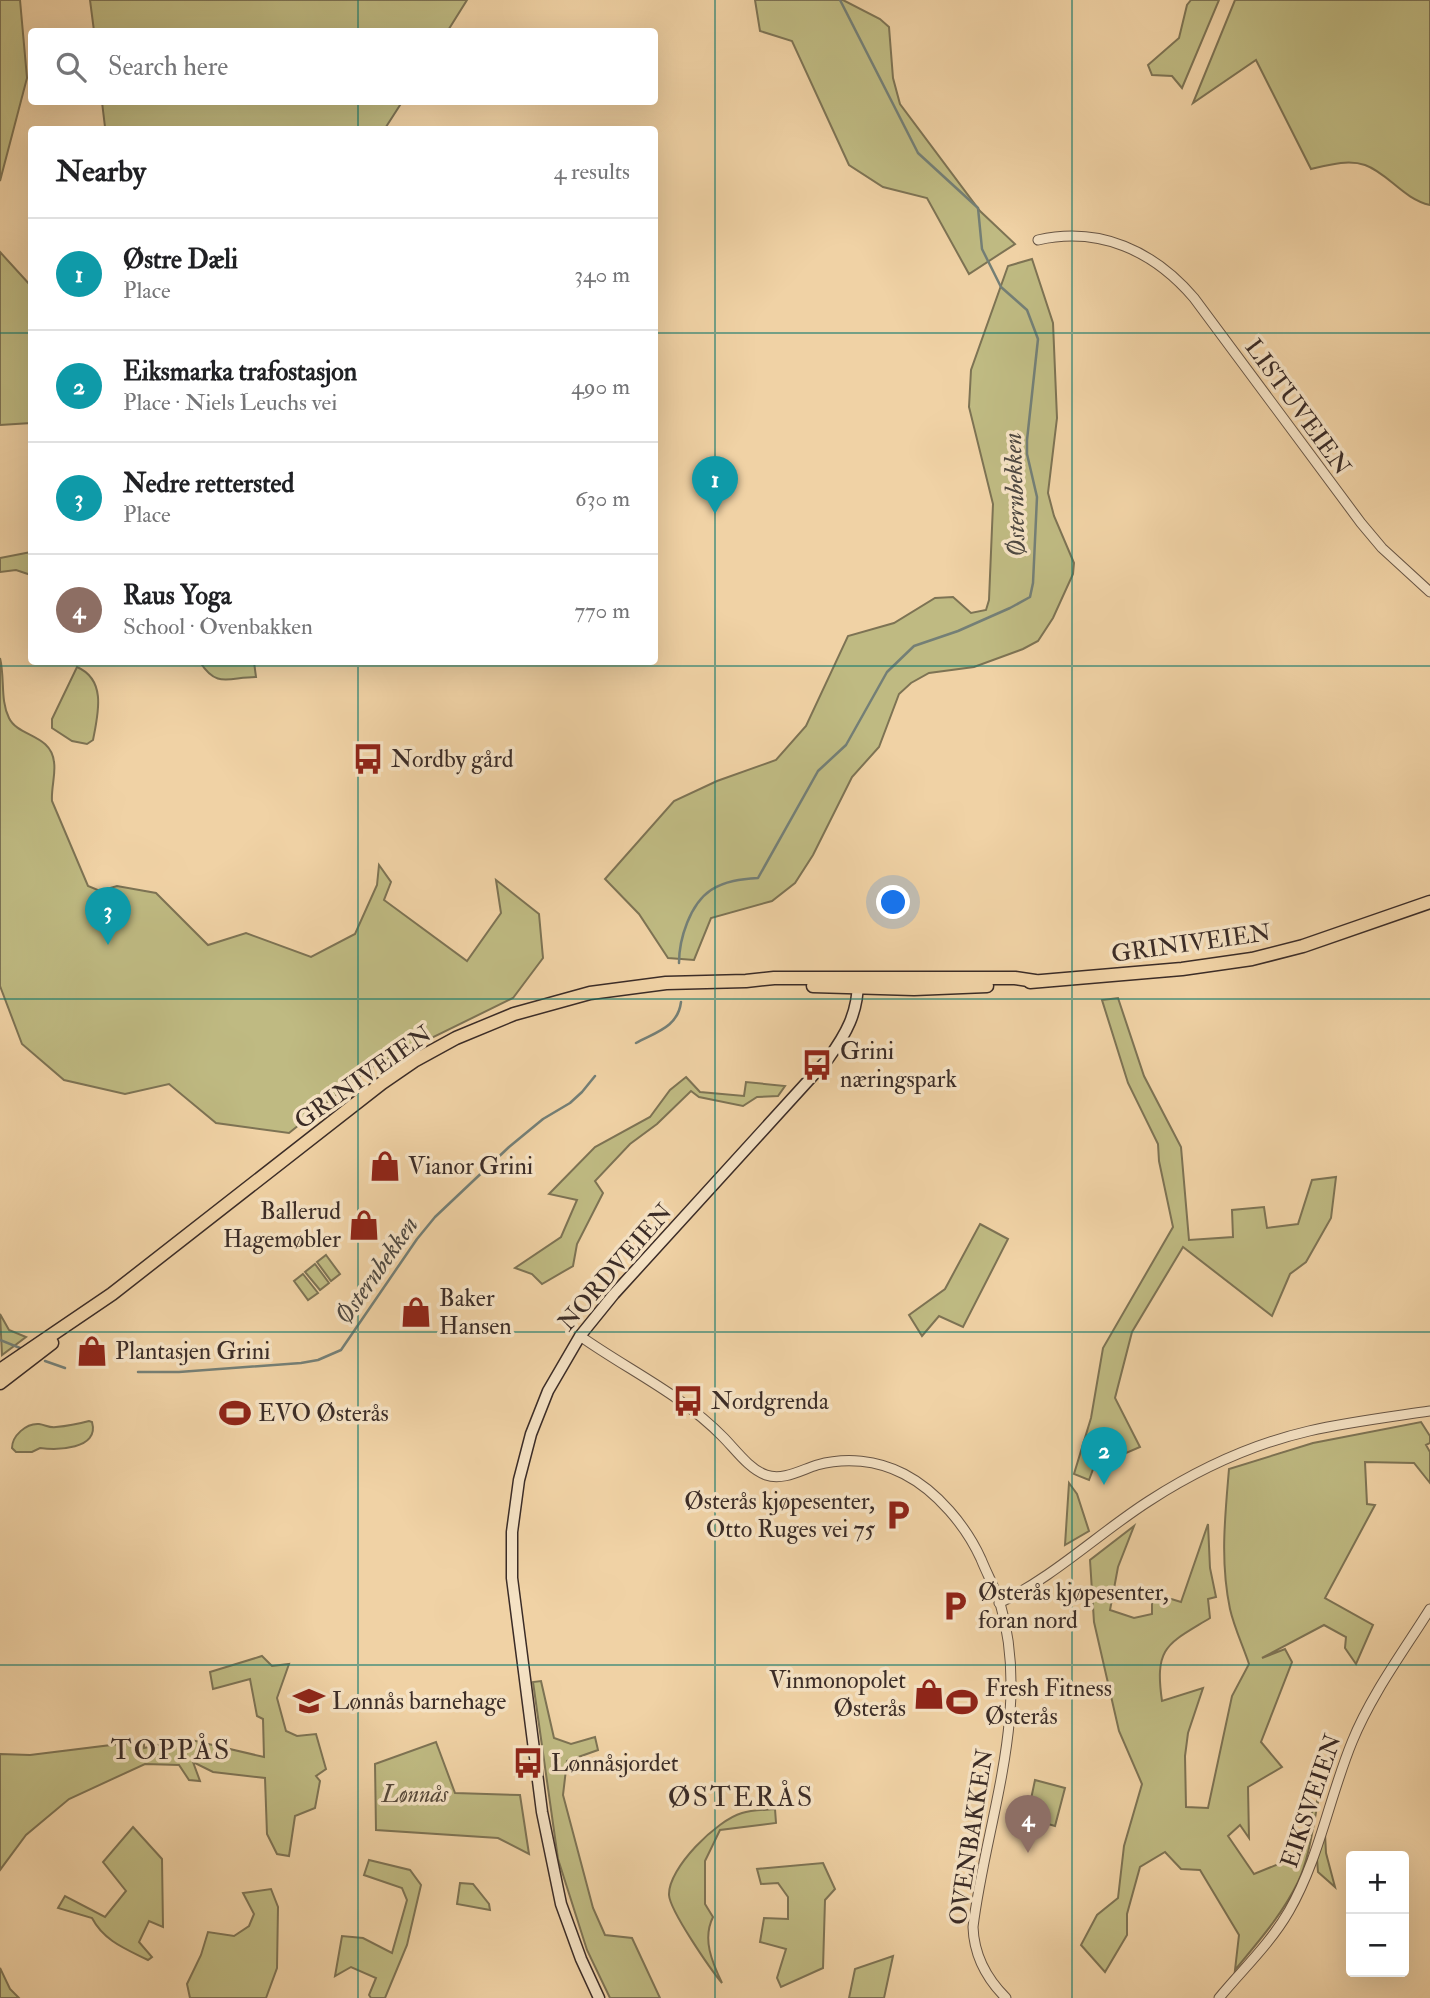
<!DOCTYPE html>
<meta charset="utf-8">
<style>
body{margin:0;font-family:"IM FELL Double Pica",serif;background:#f2f2f2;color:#202124}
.controls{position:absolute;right:21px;bottom:21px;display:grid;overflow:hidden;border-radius:7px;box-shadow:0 7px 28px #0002}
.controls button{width:63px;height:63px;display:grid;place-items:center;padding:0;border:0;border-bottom:2px solid #e0e0e0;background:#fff;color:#202124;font:35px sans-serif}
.you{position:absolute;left:894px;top:903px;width:24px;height:24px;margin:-18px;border:5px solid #fff;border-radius:50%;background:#1a73e8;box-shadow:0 0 0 10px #1a73e833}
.badge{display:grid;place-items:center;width:46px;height:46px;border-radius:50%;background:#8f2418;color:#fff;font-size:23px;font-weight:700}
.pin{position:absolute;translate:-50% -58px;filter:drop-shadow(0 2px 4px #0008)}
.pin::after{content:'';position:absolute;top:37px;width:24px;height:21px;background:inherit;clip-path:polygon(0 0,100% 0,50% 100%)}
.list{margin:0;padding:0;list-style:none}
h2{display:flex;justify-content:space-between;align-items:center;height:91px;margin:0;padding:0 28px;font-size:30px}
h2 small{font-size:23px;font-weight:400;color:#757577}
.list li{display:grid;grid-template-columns:46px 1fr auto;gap:21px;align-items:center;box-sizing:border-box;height:112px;padding:0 28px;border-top:2px solid #e0e0e0}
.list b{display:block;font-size:26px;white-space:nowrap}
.list p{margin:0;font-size:23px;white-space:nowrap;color:#757577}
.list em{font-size:23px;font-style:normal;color:#757577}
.icon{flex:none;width:38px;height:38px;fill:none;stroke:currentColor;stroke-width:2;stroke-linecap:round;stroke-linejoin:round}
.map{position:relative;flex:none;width:1430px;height:1998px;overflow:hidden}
.search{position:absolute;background:#fff;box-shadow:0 7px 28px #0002;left:28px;top:28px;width:630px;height:77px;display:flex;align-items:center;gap:18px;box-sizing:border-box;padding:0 24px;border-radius:7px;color:#757577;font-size:26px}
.panel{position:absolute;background:#fff;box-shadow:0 7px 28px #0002;left:28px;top:126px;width:630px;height:539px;border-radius:7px}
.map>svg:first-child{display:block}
</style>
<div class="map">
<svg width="1430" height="1998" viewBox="0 0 1430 1998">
<rect width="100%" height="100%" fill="#f0d2a5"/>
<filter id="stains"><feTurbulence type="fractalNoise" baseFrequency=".00286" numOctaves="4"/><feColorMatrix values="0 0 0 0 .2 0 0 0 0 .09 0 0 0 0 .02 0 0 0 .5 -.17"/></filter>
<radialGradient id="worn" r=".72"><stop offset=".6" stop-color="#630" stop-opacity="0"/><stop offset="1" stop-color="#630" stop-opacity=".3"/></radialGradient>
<g fill="#bfba82" stroke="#7d7354" stroke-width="2">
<path d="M0,0h20l7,78 -27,103z"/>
<path d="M90,0h377l-20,32 -353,-1z"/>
<path d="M755,0h88l37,19 9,8 4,51 7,26 80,107 35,33 -46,30 -42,-76 -44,-11 -34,-22 -57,-124 -32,-10z"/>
<path d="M1191,0h28l-37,88 -10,-12 -20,-1 -4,-10 31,-27 8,-33z"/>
<path d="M1235,0h195v205c-27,-6 -42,-32 -65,-40 -17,-6 -37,0 -54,4l-55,-109 -63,43z"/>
<path d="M102,102h300l-18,28 -269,-1 -10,-2z"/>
<path d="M0,252l31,34v137l-31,2z"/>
<path d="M1032,259l21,64 4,95 -9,75 6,23 20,47 -1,11 -20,44 -15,23 -15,8 -49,18 -45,6 -18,10 -12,11 -20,53 -27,30 -39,78 -18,28 -23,18 -61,17 -17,42 -26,-2 -29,-44 -34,-35 69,-78 43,-20 59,-21 30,-34 42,-90 46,-13 41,-25 18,-1 18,16 15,-3 3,-10 4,-96 -24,-97 2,-37 37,-104z"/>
<path d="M31,552v23l-15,-5 -16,2v-14z"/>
<path d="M0,658c5,20 0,42 9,60 9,19 42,16 45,44 2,12 -3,26 -2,39l36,85 12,5 17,-5 39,7 52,52 38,-12 65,24 44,-23 22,-49 2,-20 12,17 -7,18 83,61 34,-48 -5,-33 43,34 4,44 -30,40 -143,70 -81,65 -73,-10 -47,-39 -44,10 -61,-14 -42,-36 -22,-58z"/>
<path d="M200,662h54l2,15c-27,0 -39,12 -56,-15z"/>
<path d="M77,667c30,13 21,47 16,73l-6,4 -15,-3 -20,-13v-9z"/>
<path d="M1118,998l26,78 37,71 8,93 44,-3 -1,-27 32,-3 3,21 31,-4 14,-44 24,-3 -5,41 -25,44 -16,12 -18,42 -89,-69 -51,85 -17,66 25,49 -30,13 -12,-4 -9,24 -15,-6 17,-56 12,-70 70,-121 -14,-66 -1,-17 -30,-61 -26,-83z"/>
<path d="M686,1077l14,15 44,4 2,-14 39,4 -7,10 -21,1 -14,9 -44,-9 -8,-6 -34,33 -27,20 -35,37 8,12 -26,51 -4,22 -31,18 -10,-10 -17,-6 46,-31 16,-37 -28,-6 46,-47 55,-30 20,-27z"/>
<path d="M980,1224l28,15 -45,88 -24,-11 -17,20 -13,-21 36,-26z"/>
<path d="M326,1255l14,19 -9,7 -14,-19z"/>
<path d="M315,1264l14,19 -9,7 -15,-18z"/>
<path d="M303,1274l15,19 -10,7 -14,-19z"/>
<path d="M0,1314l9,16 17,7 -24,18z"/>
<path d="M89,1421l3,1c8,28 -36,28 -52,26l-8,4h-16l-4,-4c0,-12 14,-25 27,-24 7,1 10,4 17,3 12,-1 22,-3 33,-6z"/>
<path d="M1421,1422l9,14v7l-4,2 4,7v31l-16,-20 -49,-1 2,42 8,1 -50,93 48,27 -17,39 -11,-16 1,-11 -22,-12 -62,33 23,-9 7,13 -31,80 21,25 -34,20 1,51 -9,-13 -12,11 26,38 37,-15 28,-62c-6,28 -9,59 -21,85 -16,33 -40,60 -63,88l4,-35 -39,-65 -19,-1 -16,-17 -25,15 -13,47v21l-22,37 -24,-27 16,-30 21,-17 6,-52 18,-62 -23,-53 -25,-109 -4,-62 44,-34 -16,41 -8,43 24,8 18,-4v-21l29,9 27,-78 2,44 6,29 -8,2 2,19c-42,26 -56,28 -48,83l41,-13 -15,45 -3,23 1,51 22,1 24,-112 17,-32c-6,-18 -15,-37 -19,-55 -10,-48 -5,-92 -1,-140l84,-26z"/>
<path d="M1069,1483l8,11 12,37 -24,14z"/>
<path d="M262,1656l10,10 17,-2 -12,34 9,33 11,5 19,-2 10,35 -10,7 4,5 -5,27 -20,8 -6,40 -12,-2 -10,-20 -2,-56 -52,-6 -20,-10 7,19 -11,-1 -10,-15 -34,-1 -76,35 -43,36 -26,35v-116l30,1 114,-14v7l43,-9 77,18 -1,-38 -6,-3 -7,-37 -37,10 -3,-17z"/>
<path d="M541,1681l13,57 17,6 24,-7 3,13 -31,11 -4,34 30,113 12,27 27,3 28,60h-50l-23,-48 -29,-91 -25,-177z"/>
<path d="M436,1742l19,51 65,2 9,59 -31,-16 -122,-8 -1,-66z"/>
<path d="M1035,1780l30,8 -10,38 -28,-8z"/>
<path d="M775,1809l1,14 -56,7 -15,31v43l8,13c-11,22 -1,45 9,66 -11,-13 -52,-72 -53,-88 -1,-27 48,-75 73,-82 10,-3 22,-3 33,-4z"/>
<path d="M133,1827l29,32 1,68 -14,-6 -10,21 13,15 -4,3c-22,-11 -44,-19 -56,-42l-34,-10 7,-12 40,21 21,-26 -23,-29z"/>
<path d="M1325,1834l1,19 9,34 -17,-15 -1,-13z"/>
<path d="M369,1860l41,10 11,15 -14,60 -22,53h-14l-2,-3 7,-17 -25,-11 -16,9 7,-40 21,2 29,15 15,-53 -5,-12 -38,-13z"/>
<path d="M823,1863l12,26 -10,11 -2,68 -42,19 -4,-9 9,-29 -26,-7 4,-24 24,1v-22l-10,-14 -17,1 -4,-15z"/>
<path d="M460,1883l13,1 16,20 1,6 -33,-6z"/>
<path d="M271,1889l7,18 -1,61 -11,30h-76l-3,-14 14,-29 7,-23 26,4 15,-10 5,-12 -11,-21z"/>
<path d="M893,1956l-9,42h-35l6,-29z"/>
<path d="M0,1968l10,21 9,9h-19z"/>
</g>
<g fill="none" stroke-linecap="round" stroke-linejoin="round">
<g stroke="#747f76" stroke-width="2.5">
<path d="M679,963c0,-24 11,-59 32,-73 14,-9 30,-11 47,-12l60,-107 28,-26 41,-73 27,-26 44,-15 52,-23 20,-11 3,-14 4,-86 -10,-43v-14l11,-101 -11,-29 -26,-23 -19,-38 -4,-41 -60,-55 -78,-153"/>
<path d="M636,1043c20,-11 42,-16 45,-41"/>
<path d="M0,1340l20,8"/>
<path d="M45,1361l20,7"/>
<path d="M138,1372h41l122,-9 17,-3 23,-10 76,-111 18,-22 74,-70 34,-28 27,-16 12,-11 13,-16"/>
</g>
<defs>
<g id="tertiary">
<path d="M1038,240c62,-14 116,11 156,58l167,225 21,25 48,44"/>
<path d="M580,1336c48,34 101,58 143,101 12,12 26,32 43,38 17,6 35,-5 51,-10 29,-8 60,-5 87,9 33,17 62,52 77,85 6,15 14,29 19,44 32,108 -14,218 -27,324 1,28 13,51 33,71"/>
<path d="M999,1603c55,-26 100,-70 150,-102 48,-31 104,-57 160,-70 40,-9 81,-14 121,-20"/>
<path d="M1219,1998c23,-28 51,-54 70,-87 30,-52 40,-113 63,-169 19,-47 51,-90 78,-133"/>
</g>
<path id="secondary" d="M599,1998l-18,-39 -20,-55 -19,-92 -30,-234v-46l7,-52 12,-46 17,-43 32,-55 34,-42 214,-235c18,-25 30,-46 30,-78"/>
<g id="primary">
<path d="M1030,982l152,-13 70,-10 51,-13 127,-44"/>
<path d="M813,986l101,3 73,-3"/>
<path d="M0,1370l112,-76 270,-211 32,-22 42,-23 58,-24 76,-21 76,-10 80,-2 28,-3h241l20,3"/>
<path d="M0,1383l52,-40"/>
</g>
</defs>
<use href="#tertiary" stroke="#685646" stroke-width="11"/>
<use href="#secondary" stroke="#3b2c27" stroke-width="13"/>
<use href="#primary" stroke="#3b2c27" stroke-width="15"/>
<use href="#tertiary" stroke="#f5e2c4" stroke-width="9"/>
<use href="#secondary" stroke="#f5e2c4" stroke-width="10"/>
<use href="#primary" stroke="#f0d2a5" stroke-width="12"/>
</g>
<path fill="none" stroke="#0f766e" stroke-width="2" stroke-opacity="0.55" d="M358,0v32M715,0v1998M1072,0v1998M358,102v28M0,333h32M654,333h776M358,662v1336M0,666h1430M0,999h1430M0,1332h1430M0,1665h1430"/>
<defs>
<symbol id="bus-bare" viewBox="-9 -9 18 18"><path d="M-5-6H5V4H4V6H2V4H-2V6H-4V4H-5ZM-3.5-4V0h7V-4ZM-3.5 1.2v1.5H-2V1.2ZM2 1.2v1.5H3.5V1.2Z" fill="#8f2418" stroke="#f5e2c4" stroke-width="2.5" paint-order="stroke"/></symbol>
<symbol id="shop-bare" viewBox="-9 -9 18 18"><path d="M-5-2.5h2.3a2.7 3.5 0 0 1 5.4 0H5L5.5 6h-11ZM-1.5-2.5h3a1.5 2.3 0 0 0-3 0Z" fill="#8f2418" stroke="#f5e2c4" stroke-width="2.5" paint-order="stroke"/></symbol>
<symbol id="stadium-bare" viewBox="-9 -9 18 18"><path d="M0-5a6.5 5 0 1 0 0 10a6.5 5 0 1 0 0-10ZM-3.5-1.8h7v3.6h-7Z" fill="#8f2418" stroke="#f5e2c4" stroke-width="2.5" paint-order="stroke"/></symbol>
<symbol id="parking-bare" viewBox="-9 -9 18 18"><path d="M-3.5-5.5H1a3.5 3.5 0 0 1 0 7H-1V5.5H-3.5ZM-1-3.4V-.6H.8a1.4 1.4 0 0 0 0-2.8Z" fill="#8f2418" stroke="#f5e2c4" stroke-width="2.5" paint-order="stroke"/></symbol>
<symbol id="school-bare" viewBox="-9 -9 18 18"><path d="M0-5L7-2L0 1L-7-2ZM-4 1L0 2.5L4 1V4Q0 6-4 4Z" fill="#8f2418" stroke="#f5e2c4" stroke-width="2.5" paint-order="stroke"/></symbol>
</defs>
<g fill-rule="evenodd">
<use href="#bus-bare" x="346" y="737" width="44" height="44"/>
<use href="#bus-bare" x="795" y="1043" width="44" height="44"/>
<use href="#shop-bare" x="363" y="1144" width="44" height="44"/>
<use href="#shop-bare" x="342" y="1203" width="44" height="44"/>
<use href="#shop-bare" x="394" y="1290" width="44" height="44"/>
<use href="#shop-bare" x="70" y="1329" width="44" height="44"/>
<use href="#bus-bare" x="666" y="1379" width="44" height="44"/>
<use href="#stadium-bare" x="213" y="1391" width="44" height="44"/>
<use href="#parking-bare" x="876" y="1493" width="44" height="44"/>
<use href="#parking-bare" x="933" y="1584" width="44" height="44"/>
<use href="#shop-bare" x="907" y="1672" width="44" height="44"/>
<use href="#school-bare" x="287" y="1679" width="44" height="44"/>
<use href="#stadium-bare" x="940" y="1680" width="44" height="44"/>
<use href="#bus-bare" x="506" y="1741" width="44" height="44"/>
</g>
<g text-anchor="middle" stroke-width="7" stroke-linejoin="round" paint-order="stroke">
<g font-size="24" fill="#3b2c27" stroke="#f5e2c4">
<text transform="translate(1298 407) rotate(54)" y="8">LISTUVEIEN</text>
<text transform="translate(1191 943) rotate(-8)" y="8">GRINIVEIEN</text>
<text transform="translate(363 1077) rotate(-35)" y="8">GRINIVEIEN</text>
<text transform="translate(615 1267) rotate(-49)" y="8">NORDVEIEN</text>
<text transform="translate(1311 1801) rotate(-71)" y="8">EIKSVEIEN</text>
<text transform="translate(971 1837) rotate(-81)" y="8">OVENBAKKEN</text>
</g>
<g font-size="24" fill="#3b2c27" stroke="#f5e2c4" text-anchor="start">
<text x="391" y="767">Nordby gård</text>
<text x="840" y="1059">Grini<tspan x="840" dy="28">næringspark</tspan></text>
<text x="408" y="1174">Vianor Grini</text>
<text x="341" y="1219" text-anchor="end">Ballerud<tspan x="341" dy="28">Hagemøbler</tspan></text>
<text x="439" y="1306">Baker<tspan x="439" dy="28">Hansen</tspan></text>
<text x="115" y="1359">Plantasjen Grini</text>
<text x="711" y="1409">Nordgrenda</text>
<text x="258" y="1421">EVO Østerås</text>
<text x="875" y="1509" text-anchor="end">Østerås kjøpesenter,<tspan x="875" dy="28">Otto Ruges vei 75</tspan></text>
<text x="978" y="1600">Østerås kjøpesenter,<tspan x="978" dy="28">foran nord</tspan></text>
<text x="906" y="1688" text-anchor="end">Vinmonopolet<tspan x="906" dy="28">Østerås</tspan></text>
<text x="985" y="1696">Fresh Fitness<tspan x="985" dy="28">Østerås</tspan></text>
<text x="332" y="1709">Lønnås barnehage</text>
<text x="551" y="1771">Lønnåsjordet</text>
</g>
<g font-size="24" font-style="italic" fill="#554839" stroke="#f5e2c4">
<text x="415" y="1802">Lønnås</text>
</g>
<g font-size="26" font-style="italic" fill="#4e4841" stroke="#f5e2c4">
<text transform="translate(1014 495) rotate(-92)" y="9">Østernbekken</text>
<text transform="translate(376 1270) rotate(-55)" y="9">Østernbekken</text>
</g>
<g font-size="28" letter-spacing="2" fill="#3b2c27" stroke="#f5e2c4">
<text x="171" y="1759">TOPPÅS</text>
<text x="741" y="1806">ØSTERÅS</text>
</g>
</g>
<rect width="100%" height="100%" filter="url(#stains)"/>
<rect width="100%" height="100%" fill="url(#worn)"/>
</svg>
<div class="controls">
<button>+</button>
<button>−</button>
</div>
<div class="you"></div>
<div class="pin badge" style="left:715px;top:514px;background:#0f9aa8">1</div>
<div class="pin badge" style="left:1104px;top:1485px;background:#0f9aa8">2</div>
<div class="pin badge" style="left:108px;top:945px;background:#0f9aa8">3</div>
<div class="pin badge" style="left:1028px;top:1853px;background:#8d6e63">4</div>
<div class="search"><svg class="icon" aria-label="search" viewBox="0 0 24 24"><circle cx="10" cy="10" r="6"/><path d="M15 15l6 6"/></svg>Search here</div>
<section class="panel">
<h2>Nearby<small>4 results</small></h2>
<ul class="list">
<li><span class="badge" style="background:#0f9aa8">1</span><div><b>Østre Dæli</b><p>Place</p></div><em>340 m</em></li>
<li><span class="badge" style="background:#0f9aa8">2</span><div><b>Eiksmarka trafostasjon</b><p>Place · Niels Leuchs vei</p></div><em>490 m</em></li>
<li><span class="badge" style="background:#0f9aa8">3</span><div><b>Nedre rettersted</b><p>Place</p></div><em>630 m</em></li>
<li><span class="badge" style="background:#8d6e63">4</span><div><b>Raus Yoga</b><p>School · Ovenbakken</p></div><em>770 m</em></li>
</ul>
</section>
</div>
